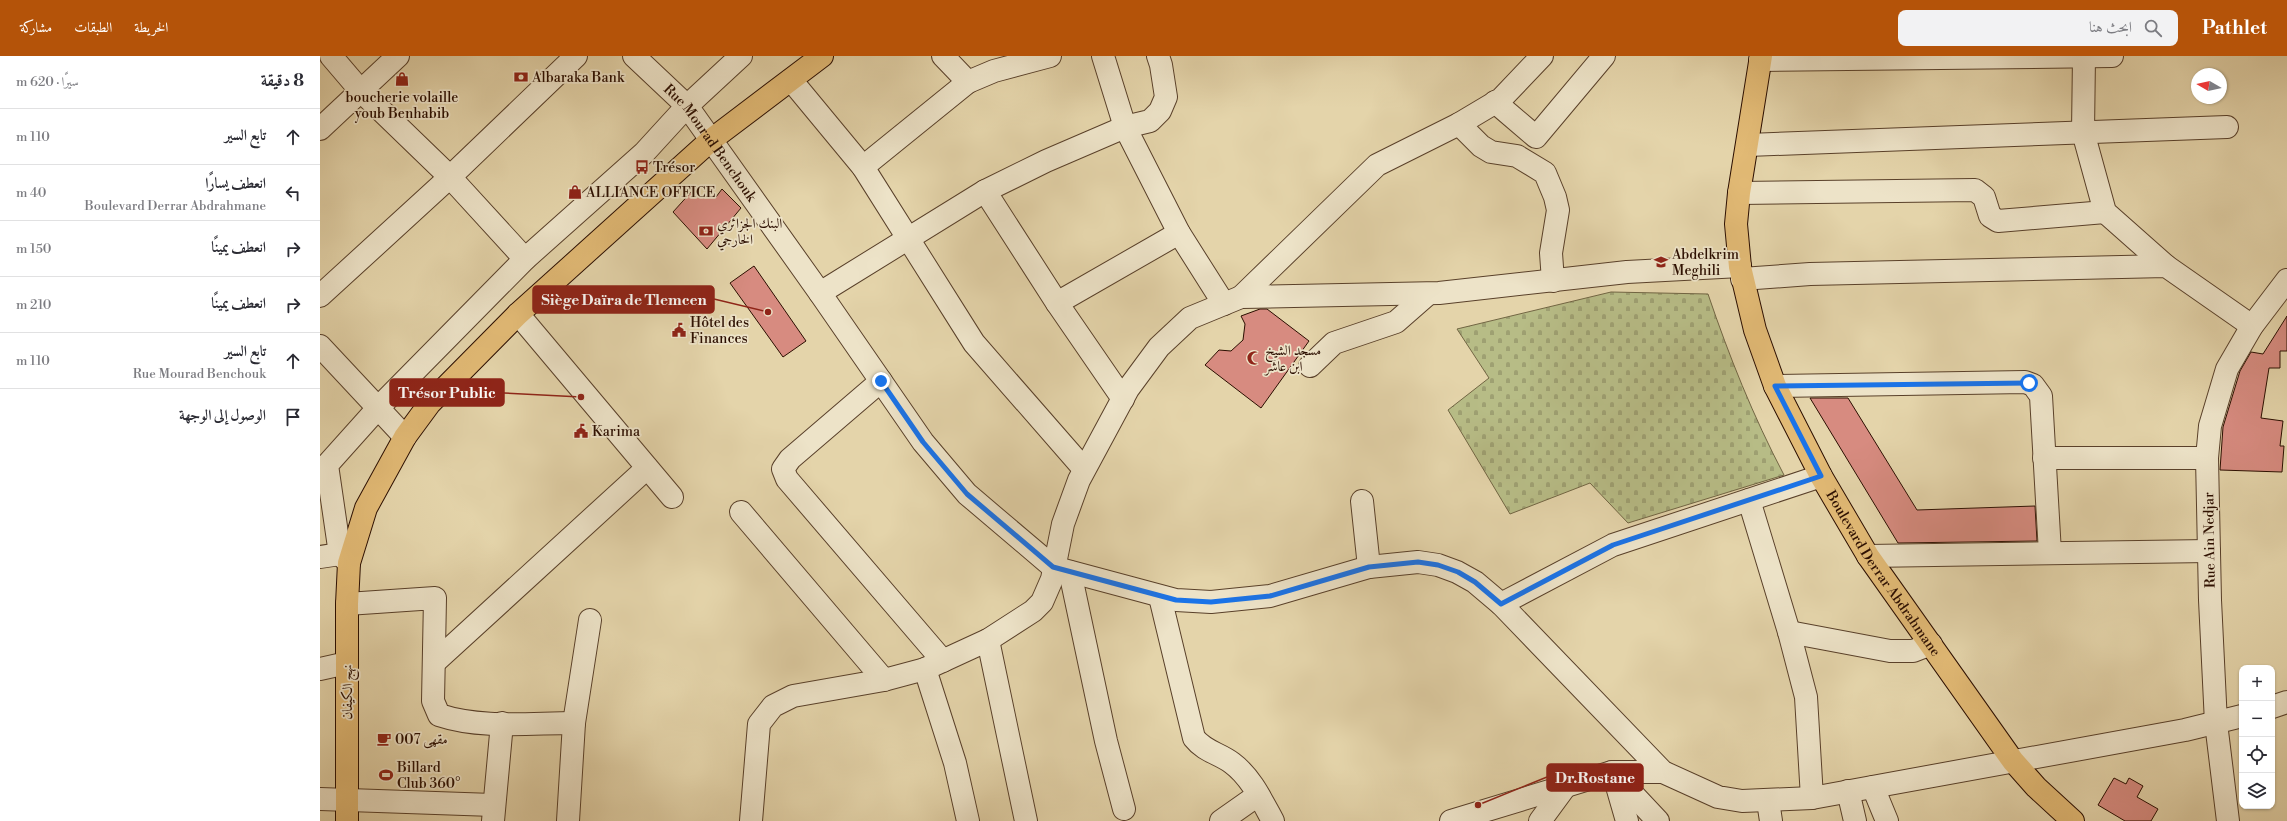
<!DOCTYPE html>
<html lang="ar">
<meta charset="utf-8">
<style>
body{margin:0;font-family:"Libre Bodoni",Amiri,serif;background:#f2f2f3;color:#2b2b33;direction:rtl}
.controls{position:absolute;right:12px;bottom:12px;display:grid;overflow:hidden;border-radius:8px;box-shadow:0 1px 3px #0004}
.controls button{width:36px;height:36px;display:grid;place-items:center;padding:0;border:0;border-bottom:1px solid #e1e1e2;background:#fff;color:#2b2b33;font:20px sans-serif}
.compass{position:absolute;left:1871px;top:12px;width:36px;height:36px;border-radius:50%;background:#fff;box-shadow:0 1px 3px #0004;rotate:279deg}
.stop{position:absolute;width:12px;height:12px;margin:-9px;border:3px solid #1a73e8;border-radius:50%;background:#fff}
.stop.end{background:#1a73e8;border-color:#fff;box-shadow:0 1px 4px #0008}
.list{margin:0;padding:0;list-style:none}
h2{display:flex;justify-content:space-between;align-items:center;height:52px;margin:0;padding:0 16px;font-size:17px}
h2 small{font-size:13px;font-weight:400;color:#7c7c81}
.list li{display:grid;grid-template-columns:26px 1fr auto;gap:12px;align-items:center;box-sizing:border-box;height:56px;padding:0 16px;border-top:1px solid #e1e1e2}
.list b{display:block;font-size:15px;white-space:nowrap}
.list p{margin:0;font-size:13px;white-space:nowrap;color:#7c7c81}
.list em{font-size:13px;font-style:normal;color:#7c7c81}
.icon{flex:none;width:22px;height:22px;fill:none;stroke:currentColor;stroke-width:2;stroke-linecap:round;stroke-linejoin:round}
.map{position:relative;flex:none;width:1967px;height:765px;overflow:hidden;direction:ltr}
header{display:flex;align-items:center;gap:24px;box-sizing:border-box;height:56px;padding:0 20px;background:#b45309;color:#fff}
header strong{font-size:19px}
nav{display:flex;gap:22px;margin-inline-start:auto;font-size:14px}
.search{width:280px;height:36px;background:#f2f2f3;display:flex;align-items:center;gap:10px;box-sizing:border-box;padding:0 14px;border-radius:8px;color:#7c7c81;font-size:15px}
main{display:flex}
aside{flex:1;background:#fff}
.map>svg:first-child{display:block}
</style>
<header>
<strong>Pathlet</strong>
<div class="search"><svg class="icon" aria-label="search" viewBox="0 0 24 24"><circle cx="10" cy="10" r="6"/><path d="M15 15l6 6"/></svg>ابحث هنا</div>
<nav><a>الخريطة</a><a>الطبقات</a><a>مشاركة</a></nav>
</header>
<main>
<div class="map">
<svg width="1967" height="765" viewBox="0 0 1967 765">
<defs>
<pattern id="cemetery-stones" width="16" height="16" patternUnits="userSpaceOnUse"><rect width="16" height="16" fill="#b7bc86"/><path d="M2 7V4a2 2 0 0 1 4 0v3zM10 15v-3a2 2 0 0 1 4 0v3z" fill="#9ea072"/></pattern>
</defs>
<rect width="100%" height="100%" fill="#e4d4aa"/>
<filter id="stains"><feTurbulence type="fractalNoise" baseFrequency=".005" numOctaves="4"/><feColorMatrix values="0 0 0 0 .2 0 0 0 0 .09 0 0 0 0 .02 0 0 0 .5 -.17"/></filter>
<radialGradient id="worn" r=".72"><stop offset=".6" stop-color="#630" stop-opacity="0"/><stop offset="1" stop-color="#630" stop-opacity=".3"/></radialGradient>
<path fill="url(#cemetery-stones)" stroke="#716543" d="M1291,236l97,2c21,62 45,122 76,181l-156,48 -38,-40 -80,31 -62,-104 41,-32 -32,-49z"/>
<g fill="#d78b80" stroke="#2b0e00">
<path d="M402,133l19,19 -34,41 -34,-37 19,-21 11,6 5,-6 8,6z"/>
<path d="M434,210l52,75 -23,16 -53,-74z"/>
<path d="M940,253h7l42,32 -48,67 -56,-43 14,-15 12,1 12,-11 2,-16 -4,-8z"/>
<path d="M1967,260v35h-7v17h-11l-8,50 22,3 -3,25h4l-2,26 -62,-2 3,-43 17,-56 11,-19 12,2z"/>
<path d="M1490,342h38l69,112 118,-4 2,35 -139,2z"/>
<path d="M1794,722l12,6 3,-6 14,8 -6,11 21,12 -7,12h-26l-27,-16z"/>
</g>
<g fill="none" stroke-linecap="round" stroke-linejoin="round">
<defs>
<g id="minor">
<path d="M11,0l29,34 90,87 75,82"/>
<path id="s1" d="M314,0l53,50 133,187 103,149 44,52 86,73 123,33 35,2 59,-6 99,-29 49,-5 20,3 19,7 18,10 26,22 162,168 55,25 24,4 70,-3 373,-68 57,-14"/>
<path d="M623,0l25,26"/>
<path d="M783,0l22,71 54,106 45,71"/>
<path d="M1764,0l-1,76 22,80 61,54"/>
<path d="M1440,4l352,-4"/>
<path d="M471,24l72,87 111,176 110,126"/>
<path d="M1175,46l41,35 68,-81"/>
<path d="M1139,68l22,22 10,6 26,4 28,17 10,24 3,13 -7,43 2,28"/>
<path d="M0,73l78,-73"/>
<path d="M1428,89l479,-18"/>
<path d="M543,111l105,-85 26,-11 56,-15"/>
<path d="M665,135l72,112 66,96"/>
<path d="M1419,137l236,-3 9,7 6,19 8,5 107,-9"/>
<path d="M1422,223l68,-5 356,-8 86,60"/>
<path d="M500,237l165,-102 61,-30 79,-34 25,-6 10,-10 6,-14 -5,-32 -3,-9"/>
<path d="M0,240l130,-119 126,-121"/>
<path d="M921,241l136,-132 82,-41 42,-25 41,-43"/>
<path d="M737,247l122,-70"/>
<path d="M198,258l154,183"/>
<path d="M0,290l58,62 147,-149 119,-106 43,-47 54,-50"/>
<path d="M990,310l24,-23 62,-21 32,-28"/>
<path d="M561,325l-91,78 -7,10 4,10 156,182"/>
<path d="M1455,330l250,-4 8,3 8,11 9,157"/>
<path d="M1724,402h163"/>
<path d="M1429,444l40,132 17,65 6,101"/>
<path d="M1042,445l7,66"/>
<path d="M421,456l143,168"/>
<path d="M1548,500l341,-5"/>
<path d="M0,501l20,-3"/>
<path d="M29,507l-9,-9 -13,-89 51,-57 27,29"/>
<path d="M750,516l36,169 18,68"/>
<path d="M840,541l34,141c11,14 25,15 38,25 19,14 30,38 41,58"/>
<path d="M27,548l88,-6 -2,103 6,14c42,14 91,8 135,8"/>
<path d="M1181,548l112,-59 208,-69"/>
<path d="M1469,576l101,19h23l18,-7"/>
<path d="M668,584l38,181"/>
<path d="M115,606l212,-194"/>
<path d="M0,613l27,-6"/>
<path d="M605,613l30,94 13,58"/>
<path d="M1952,651l15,-5"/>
<path d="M1292,716l46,49"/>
<path d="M1294,720l13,45"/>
<path d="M1553,731l14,34"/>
<path d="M1528,735l7,30"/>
<path d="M0,743l173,6"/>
<path d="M1448,745l3,20"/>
<path d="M173,765l9,-98"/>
<path d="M248,765l6,-98 16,-103"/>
<path d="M431,765l8,-97 14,-18 20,-10 91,-16 41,-11 63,-29 45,-29 9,-9 10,-23 11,-55 16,-44 49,-91 31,-42 31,-29 51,-21 198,-4 188,-21 113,-6"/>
<path d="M901,765l37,-26"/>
<path d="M1131,765l161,-49h51"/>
<path d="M1220,765l25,-34"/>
<path d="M1908,765l-12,-98 -6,-123 -3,-142 3,-32 17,-57 25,-43 35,-46"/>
</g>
<g id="major">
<path id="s2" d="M1441,0l-22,137 -3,31 4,43 15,63 20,56 46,90 47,80 145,205 23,26 37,34"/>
<path d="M27,765v-217l2,-41 17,-55 39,-71 25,-34 88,-89 193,-174 111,-84"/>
</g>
</defs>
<use href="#minor" stroke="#59402a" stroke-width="24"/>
<use href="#major" stroke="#2b0e00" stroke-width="24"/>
<use href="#minor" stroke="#ede3c8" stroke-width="22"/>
<use href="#major" stroke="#e2ba75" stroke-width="22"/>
</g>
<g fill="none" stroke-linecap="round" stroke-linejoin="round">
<path stroke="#1a73e8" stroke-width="5" d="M561,325l42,61 44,52 86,73 123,33 35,2 59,-6 99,-29 49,-5 20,3 20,7 17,10 26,22 112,-59 208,-69 -46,-90 254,-3"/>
</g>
<defs>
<symbol id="bank-bare" viewBox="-9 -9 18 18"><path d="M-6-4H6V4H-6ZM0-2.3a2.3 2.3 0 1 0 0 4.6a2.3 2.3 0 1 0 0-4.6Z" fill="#8f2418" stroke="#ede3c8" stroke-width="2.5" paint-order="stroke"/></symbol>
<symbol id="shop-bare" viewBox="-9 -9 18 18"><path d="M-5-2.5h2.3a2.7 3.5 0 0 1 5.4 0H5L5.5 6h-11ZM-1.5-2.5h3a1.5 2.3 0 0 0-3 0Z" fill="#8f2418" stroke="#ede3c8" stroke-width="2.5" paint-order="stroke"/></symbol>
<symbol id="bus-bare" viewBox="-9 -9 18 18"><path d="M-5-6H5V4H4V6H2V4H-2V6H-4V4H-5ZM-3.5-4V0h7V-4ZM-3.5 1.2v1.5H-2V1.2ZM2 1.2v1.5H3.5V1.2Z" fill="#8f2418" stroke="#ede3c8" stroke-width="2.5" paint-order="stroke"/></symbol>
<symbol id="school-bare" viewBox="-9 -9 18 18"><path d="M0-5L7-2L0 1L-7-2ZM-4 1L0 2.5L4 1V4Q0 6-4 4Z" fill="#8f2418" stroke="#ede3c8" stroke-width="2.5" paint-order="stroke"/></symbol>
<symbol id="civic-bare" viewBox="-9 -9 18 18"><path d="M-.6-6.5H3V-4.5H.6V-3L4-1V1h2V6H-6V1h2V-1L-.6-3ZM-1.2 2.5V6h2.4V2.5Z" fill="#8f2418" stroke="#ede3c8" stroke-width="2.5" paint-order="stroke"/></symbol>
<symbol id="mosque-bare" viewBox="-9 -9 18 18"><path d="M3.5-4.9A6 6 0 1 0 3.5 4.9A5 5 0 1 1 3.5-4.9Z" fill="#8f2418" stroke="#ede3c8" stroke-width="2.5" paint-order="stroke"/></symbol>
<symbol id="cafe-bare" viewBox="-9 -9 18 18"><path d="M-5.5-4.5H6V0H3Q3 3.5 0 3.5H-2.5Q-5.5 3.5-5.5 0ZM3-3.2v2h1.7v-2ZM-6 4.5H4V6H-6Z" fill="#8f2418" stroke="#ede3c8" stroke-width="2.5" paint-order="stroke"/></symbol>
<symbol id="stadium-bare" viewBox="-9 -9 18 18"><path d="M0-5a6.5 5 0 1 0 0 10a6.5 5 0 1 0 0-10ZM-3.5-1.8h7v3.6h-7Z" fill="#8f2418" stroke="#ede3c8" stroke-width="2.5" paint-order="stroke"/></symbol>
</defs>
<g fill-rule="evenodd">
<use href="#bank-bare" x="191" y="11" width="20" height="20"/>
<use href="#shop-bare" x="72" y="13" width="20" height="20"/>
<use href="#bus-bare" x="312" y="101" width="20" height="20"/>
<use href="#shop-bare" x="245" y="126" width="20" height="20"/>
<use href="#bank-bare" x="376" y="165" width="20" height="20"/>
<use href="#school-bare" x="1331" y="196" width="20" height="20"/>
<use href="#civic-bare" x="349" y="264" width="20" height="20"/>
<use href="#mosque-bare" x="924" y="292" width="20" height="20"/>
<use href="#civic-bare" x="251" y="365" width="20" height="20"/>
<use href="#cafe-bare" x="54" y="673" width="20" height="20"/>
<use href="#stadium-bare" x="56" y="709" width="20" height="20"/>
</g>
<g text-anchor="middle" stroke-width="3.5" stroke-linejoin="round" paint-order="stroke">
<g font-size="14" fill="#2b0e00" stroke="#ede3c8" text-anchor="start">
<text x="212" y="26">Albaraka Bank</text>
<text x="82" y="46" text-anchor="middle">boucherie volaille<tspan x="82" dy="16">youb Benhabib</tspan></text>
<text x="333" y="116">Trésor</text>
<text x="266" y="141">ALLIANCE OFFICE</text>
<text x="397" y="172">البنك الجزائري<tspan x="397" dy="16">الخارجي</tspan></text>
<text x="1352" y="203">Abdelkrim<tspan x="1352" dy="16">Meghili</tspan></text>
<text x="370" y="271">Hôtel des<tspan x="370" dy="16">Finances</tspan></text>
<text x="945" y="299">مسجد الشيخ<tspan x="945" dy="16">ابن عاشر</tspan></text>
<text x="272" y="380">Karima</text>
<text x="75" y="688">مقهى 007</text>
<text x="77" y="716">Billard<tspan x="77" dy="16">Club 360°</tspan></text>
</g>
<g font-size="14" fill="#2b0e00" stroke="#ede3c8">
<text dy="5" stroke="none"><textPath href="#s1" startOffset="116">Rue Mourad Benchouk</textPath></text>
<text transform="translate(1889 484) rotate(-91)" y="5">Rue Ain Nedjar</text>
<text dy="5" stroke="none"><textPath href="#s2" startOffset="554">Boulevard Derrar Abdrahmane</textPath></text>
<text transform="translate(27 636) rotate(-90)" y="5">نهج الكيفان</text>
</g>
</g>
<path fill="none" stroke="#8f2418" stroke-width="1.5" d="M448 256L394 243M261 341L184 337M1158 749L1227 721"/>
<g fill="#8f2418" stroke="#ede3c8" stroke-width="1.5">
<circle cx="448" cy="256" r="4"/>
<circle cx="261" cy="341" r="4"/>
<circle cx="1158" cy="749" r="4"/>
</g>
<g fill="#8f2418" stroke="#8f2418" stroke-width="1.5">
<rect x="213" y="230" width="181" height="27" rx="4"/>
<rect x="70" y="323" width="114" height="27" rx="4"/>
<rect x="1227" y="708" width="96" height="27" rx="4"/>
</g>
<g font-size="15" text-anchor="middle" font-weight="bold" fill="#fff">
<text x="304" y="249">Siège Daïra de Tlemcen</text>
<text x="127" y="342">Trésor Public</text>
<text x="1275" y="727">Dr.Rostane</text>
</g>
<rect width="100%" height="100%" filter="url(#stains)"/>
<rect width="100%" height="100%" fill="url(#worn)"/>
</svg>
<div class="controls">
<button>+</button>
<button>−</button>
<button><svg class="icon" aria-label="locate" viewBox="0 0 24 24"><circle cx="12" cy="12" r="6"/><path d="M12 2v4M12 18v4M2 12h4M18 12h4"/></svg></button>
<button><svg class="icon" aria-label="layers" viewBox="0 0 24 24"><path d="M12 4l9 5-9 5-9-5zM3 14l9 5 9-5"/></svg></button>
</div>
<svg class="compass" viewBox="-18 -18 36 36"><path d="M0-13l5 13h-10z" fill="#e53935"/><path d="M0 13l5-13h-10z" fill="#7c7c81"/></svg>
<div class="stop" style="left:1709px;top:327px"></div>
<div class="stop end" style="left:561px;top:325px"></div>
</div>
<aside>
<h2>8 دقيقة<small>سيرًا · 620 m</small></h2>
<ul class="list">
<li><svg class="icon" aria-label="ahead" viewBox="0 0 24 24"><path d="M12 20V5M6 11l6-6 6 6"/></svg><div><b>تابع السير</b></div><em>110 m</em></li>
<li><svg class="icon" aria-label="left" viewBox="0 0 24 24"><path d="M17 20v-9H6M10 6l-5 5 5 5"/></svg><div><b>انعطف يسارًا</b><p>Boulevard Derrar Abdrahmane</p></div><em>40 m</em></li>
<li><svg class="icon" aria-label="right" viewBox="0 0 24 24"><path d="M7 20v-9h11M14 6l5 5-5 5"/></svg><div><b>انعطف يمينًا</b></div><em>150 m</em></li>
<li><svg class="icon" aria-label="right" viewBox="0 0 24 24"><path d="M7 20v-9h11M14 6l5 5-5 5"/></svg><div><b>انعطف يمينًا</b></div><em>210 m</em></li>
<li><svg class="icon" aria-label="ahead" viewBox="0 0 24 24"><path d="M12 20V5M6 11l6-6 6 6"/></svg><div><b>تابع السير</b><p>Rue Mourad Benchouk</p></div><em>110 m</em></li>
<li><svg class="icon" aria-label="arrive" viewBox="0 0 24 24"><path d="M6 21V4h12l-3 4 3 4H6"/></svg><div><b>الوصول إلى الوجهة</b></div></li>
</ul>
</aside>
</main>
